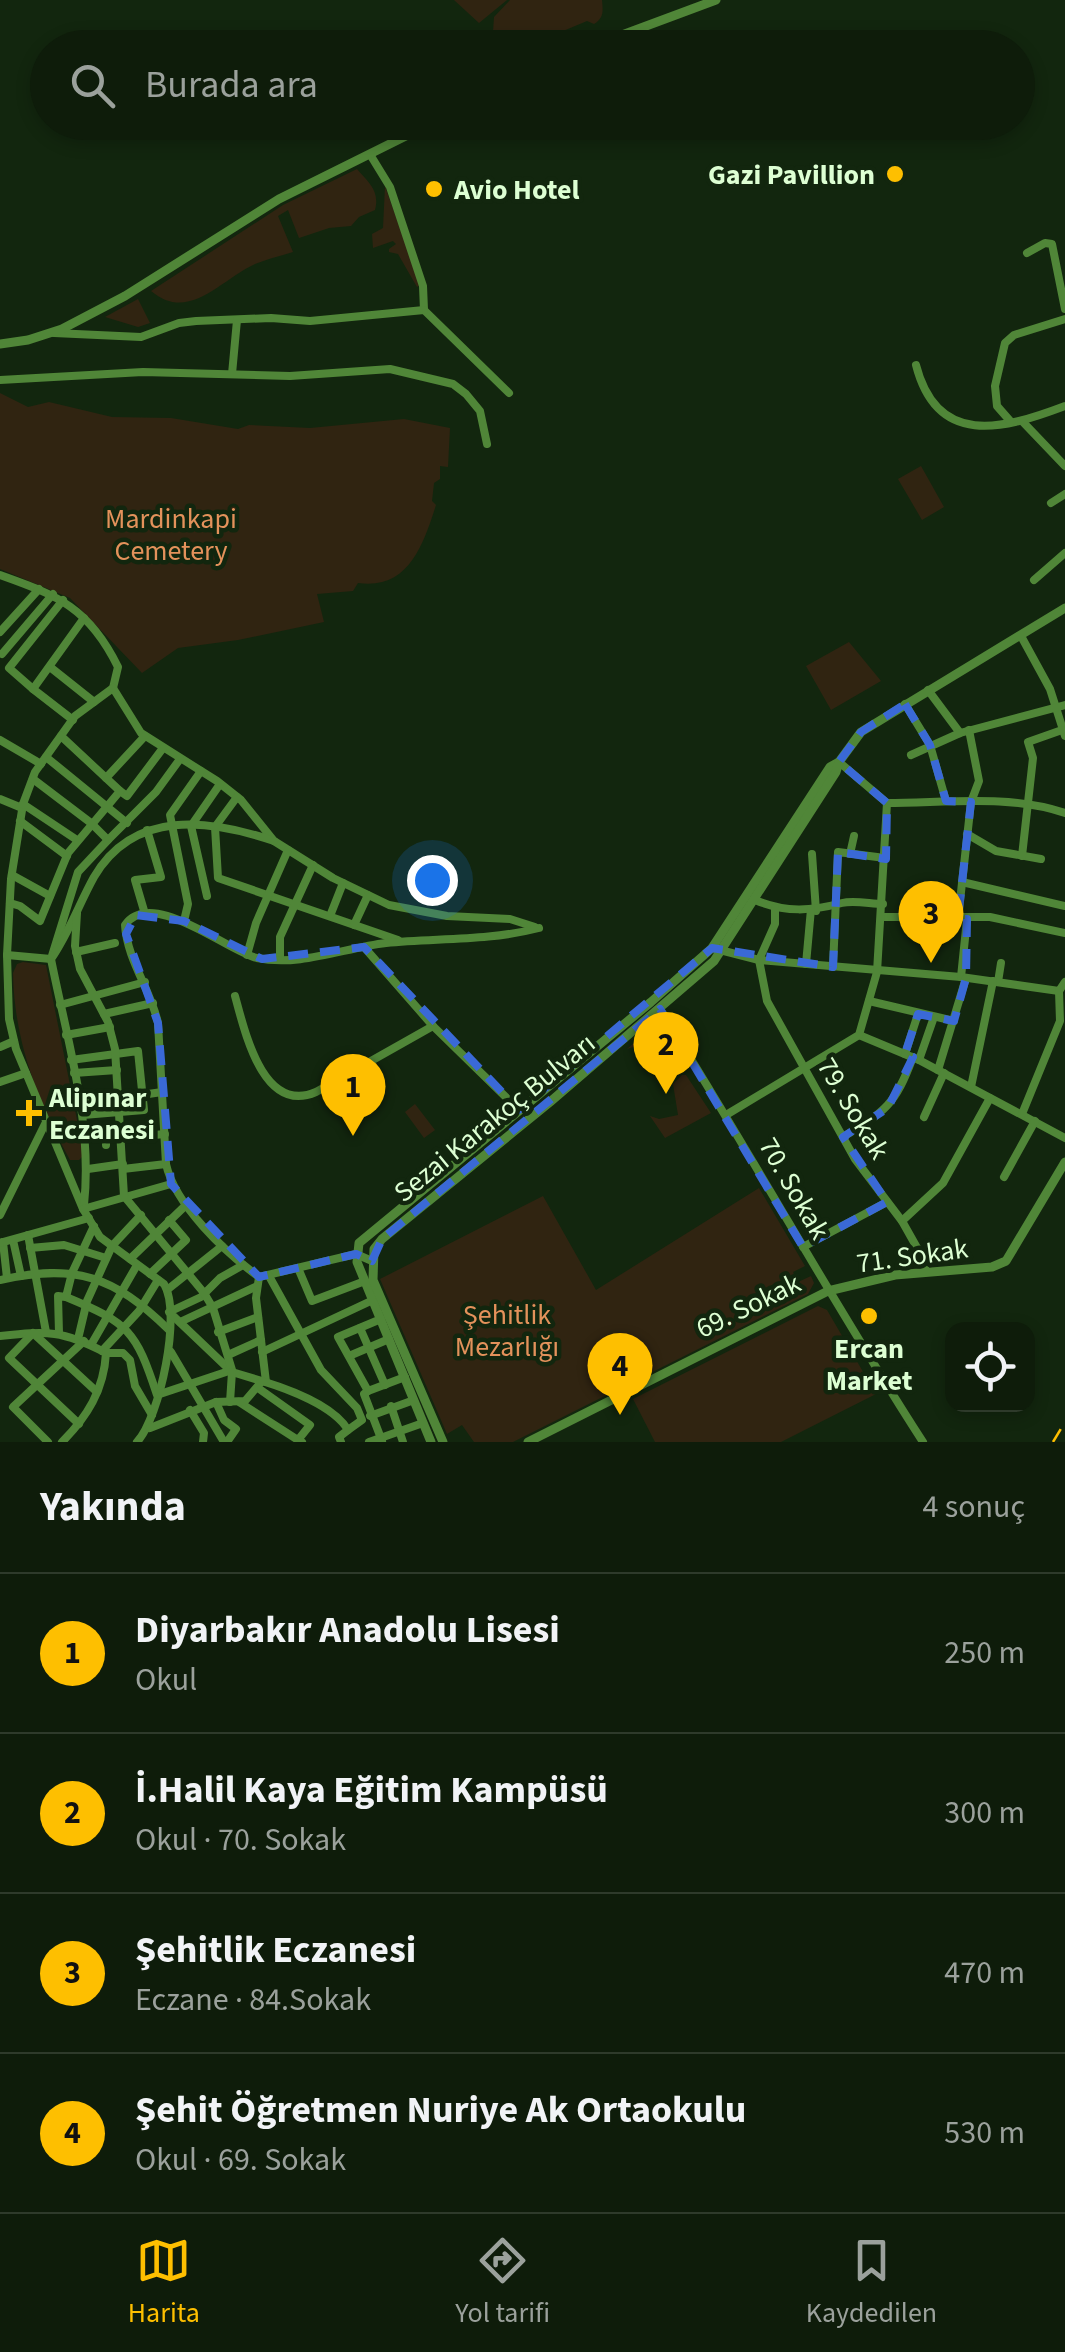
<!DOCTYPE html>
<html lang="tr">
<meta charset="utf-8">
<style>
body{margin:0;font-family:"Source Sans 3",sans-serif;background:#1c2918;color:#f1f3f6}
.controls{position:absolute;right:30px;bottom:30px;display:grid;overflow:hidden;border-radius:20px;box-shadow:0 5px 15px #0003}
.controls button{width:90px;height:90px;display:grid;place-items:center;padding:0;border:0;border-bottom:2px solid #2e3a2b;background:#0e1c0a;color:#f1f3f6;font:50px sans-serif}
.you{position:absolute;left:432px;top:880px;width:35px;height:35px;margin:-25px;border:8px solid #fff;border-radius:50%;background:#1a73e8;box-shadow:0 0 0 15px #1a73e833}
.badge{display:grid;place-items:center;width:65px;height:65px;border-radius:50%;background:#febf00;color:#111;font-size:32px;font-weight:700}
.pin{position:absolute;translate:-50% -82px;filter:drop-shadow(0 2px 5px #0008)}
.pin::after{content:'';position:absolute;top:52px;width:35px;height:30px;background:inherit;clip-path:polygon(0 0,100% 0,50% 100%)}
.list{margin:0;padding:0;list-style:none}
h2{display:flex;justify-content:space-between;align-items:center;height:130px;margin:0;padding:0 40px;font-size:42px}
h2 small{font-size:32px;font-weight:400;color:#9ba19c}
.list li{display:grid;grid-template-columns:65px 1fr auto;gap:30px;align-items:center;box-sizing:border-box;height:160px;padding:0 40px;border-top:2px solid #2e3a2b}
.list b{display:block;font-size:38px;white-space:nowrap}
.list p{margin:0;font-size:32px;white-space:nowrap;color:#9ba19c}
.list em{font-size:32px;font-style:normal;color:#9ba19c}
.icon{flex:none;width:55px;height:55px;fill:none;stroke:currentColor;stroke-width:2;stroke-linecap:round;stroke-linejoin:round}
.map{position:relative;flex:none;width:1065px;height:1442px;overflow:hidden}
.search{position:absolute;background:#0e1c0a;box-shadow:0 5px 15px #0003;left:30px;right:30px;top:30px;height:110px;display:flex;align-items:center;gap:25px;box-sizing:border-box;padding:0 35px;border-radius:55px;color:#9ba19c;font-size:38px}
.sheet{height:770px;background:#0e1c0a}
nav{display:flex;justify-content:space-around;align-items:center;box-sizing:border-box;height:140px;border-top:2px solid #2e3a2b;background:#0e1c0a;font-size:28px;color:#9ba19c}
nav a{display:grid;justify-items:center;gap:5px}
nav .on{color:#febf00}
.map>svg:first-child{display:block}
</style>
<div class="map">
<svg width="1065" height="1442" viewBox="0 0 1065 1442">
<rect width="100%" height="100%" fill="#12260e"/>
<g fill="#302411">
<path d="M454,0h53l-28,23z"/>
<path d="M510,0h92c1,11 2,18 -8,24l-7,-3 -31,13 -16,13h-48l2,-30z"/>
<path d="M357,169c12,14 23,22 18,41l-16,7 -8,9 -22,2 -30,10 -11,-28 -10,6 15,36c-12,4 -26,7 -38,12 -35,16 -66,59 -104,27l132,-86z"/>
<path d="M385,186l35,99 -3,2 -19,-33 -9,-2v-3l7,-5 -3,-3 -20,7 -1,-14 11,-6z"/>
<path d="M138,299l12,24 -12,4 -33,-10z"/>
<path d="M0,393l28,14 21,-5 63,15 59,1 67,11 11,-4 61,3 94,-9 46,9 -2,39 -8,-1v13l-6,4 -2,18 4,4c-13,41 -28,85 -78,78l-5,8 -36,3 7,28 -86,18 -60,8 -36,25 -72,-75 -70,-29z"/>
<path d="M921,466l23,41 -22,13 -24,-41z"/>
<path d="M849,642l32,39 -50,29 -25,-44z"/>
<path d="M23,962l23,3 38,190 -5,5h-9c-32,-58 -56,-119 -57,-187l4,-9z"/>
<path d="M652,1027l23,32 -6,4c-13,-15 -22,-21 -42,-14z"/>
<path d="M682,1075h4l25,38 -46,25 -15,-22 9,3 19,-4 -5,-31z"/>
<path d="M415,1104l20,26 -11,8 -19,-26z"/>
<path d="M759,1188l46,78 -12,6 5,10 13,-6 3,7 -6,11 -295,148h-39l-12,-17 -15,9 -67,-155 163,-83 53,94z"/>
<path d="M818,1306l9,4 49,84 -95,48h-126l-22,-43z"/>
</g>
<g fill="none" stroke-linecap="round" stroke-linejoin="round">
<g stroke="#508638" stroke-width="8">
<path d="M371,156l19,31 33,99 1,24 85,83"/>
<path d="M1027,253l18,-10 7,1 13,65"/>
<path d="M54,333l87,4 38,-14 17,-2 75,-3 39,3 114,-11"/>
<path d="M916,365c21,82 86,65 149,41"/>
<path d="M232,374l5,-54"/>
<path d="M0,380l143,-8 147,4 100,-7 63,15 13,10 14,17 7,33"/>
<path d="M1022,421l43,45"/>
<path d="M1011,422l-14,-16 -2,-20 10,-43 9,-8 51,-16"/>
<path d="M1051,503l14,-9"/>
<path d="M0,575c59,21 89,33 118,92l-5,21 -38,28 -40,56 -12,32 -12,75 -4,76 2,64 7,30 67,160 17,28 64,47c18,29 -4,133 -27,158"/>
<path d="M1034,580l31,-27"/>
<path d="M0,632l39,-43"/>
<path d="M1021,636l29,53 15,47"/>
<path d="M2,654l51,-60"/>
<path d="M50,667l44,35"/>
<path d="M113,688l28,45 76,48 24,19 33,41 59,37 56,27 58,11 63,3 25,8"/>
<path d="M33,689l-24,-21 54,-68"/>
<path d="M928,690l32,43"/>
<path d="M905,704l25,41 16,56"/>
<path d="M73,720l-40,-31 51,-71"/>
<path d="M0,740l41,24"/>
<path d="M911,755l49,-22 105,-28"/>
<path d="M46,757l81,66"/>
<path d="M839,762l48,41c58,0 123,-9 178,10"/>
<path d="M106,778l39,-42"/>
<path d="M33,779l58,44 17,17 48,-48 24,-33"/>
<path d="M120,791l7,5 36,-48"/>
<path d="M237,797l-22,30 3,51 180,62"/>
<path d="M0,799l22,9"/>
<path d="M23,804l54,36"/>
<path d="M20,821l47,35"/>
<path d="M967,834l29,17 45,8"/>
<path d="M812,854l4,57"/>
<path d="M850,854l4,-18"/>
<path d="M1022,856l11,-98 -5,-16 34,-12"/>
<path d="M12,875l38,21"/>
<path d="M962,882l103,24"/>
<path d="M207,896l-16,-70 29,-42"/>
<path d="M755,900c31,13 56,11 87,3 12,-3 29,1 41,1"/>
<path d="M10,903l10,3 20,15 28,-68 52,-62 -59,-55"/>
<path d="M775,908v16l-16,36 8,41 88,158 47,62 18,32 6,18"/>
<path d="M145,914l-10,-34 26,-3 -14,-47"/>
<path d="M330,916l13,-33"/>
<path d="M883,917h107l75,16"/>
<path d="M958,919l13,-117 8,-21 -10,-51"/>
<path d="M184,921l4,-17 -18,-89 31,-44"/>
<path d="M354,925l14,-30"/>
<path d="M364,947l69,79 86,84"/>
<path d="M716,949l43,11 202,17 98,14"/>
<path d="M76,952l39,-9"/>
<path d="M7,955l44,4 27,-87 30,-32"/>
<path d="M247,955l9,-32 32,-73"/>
<path d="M280,959v-22l33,-72"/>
<path d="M806,964l5,-55"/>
<path d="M833,967l5,-115 47,6"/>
<path d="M961,977l6,-58"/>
<path d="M998,982l3,-19"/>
<path d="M235,996c10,36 28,119 81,96l117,-66"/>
<path d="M869,1001l85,20"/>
<path d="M60,1005l85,-23"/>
<path d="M660,1009c90,143 171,291 263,433"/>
<path d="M104,1014l49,-11"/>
<path d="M66,1035l44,-8"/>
<path d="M859,1035l60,25 146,78"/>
<path d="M0,1047l14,-6"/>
<path d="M905,1054l13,-40"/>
<path d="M71,1060l67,-9 6,59 -61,5"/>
<path d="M919,1060l15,-43"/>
<path d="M938,1070l28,-92"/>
<path d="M74,1073l43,-3"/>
<path d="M0,1082l26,-9"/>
<path d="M971,1087l22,-106"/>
<path d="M80,1104l82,-12"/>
<path d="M1022,1114l38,-93 -1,-30 6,-9"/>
<path d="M726,1115l133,-80 18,-63 10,-169"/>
<path d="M924,1117l20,-44"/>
<path d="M86,1128l20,-2v19"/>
<path d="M843,1137c43,-26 52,-32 70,-80"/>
<path d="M122,1138l43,-4"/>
<path d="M88,1169l35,-5"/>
<path d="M123,1169l43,-5"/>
<path d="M1004,1177l31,-56"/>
<path d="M84,1205c9,-83 -17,-165 -33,-246 18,-26 28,-55 43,-82 40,-68 115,-58 180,-36"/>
<path d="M83,1209l88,-25"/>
<path d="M0,1215l46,-93"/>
<path d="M902,1221l41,-38 47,-85"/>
<path d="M28,1235l18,97"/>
<path d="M13,1240l8,36"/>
<path d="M3,1242l4,36"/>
<path d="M0,1243l89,-25"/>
<path d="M803,1247l84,-45"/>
<path d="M30,1248l34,-3 42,13"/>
<path d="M130,1259l56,-54"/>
<path d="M372,1261l-16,-7 -97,23c-34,-25 -84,-72 -93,-113l-8,-141c-7,-33 -31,-63 -33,-98 27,-38 102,26 132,33 42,9 87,-10 129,-15 51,-5 103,-2 153,-15"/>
<path d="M243,1265l-23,13 -19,19 -32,15 63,60 30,9"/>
<path d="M298,1268l14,33 53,-20"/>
<path d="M150,1274l36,-34 -17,-20"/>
<path d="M269,1276l52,94 36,38 5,12 -14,10"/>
<path d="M259,1277l-3,21 10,84"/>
<path d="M0,1280c75,-17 114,-4 169,50"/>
<path d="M167,1290l55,-44"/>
<path d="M66,1297c63,26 70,34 91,98l75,-25 -19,-62 -9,-15 -80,-97 -9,-147 -7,-27 -28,-53 -5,-23 2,-33"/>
<path d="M381,1319l-43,18 30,54 37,-14"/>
<path d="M180,1322l77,-36"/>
<path d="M360,1328l25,57"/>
<path d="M218,1332l40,-15"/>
<path d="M59,1333l-1,-37 8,1 6,-24 22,-47"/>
<path d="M0,1336c48,-5 62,-6 106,17 -2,37 -19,64 -44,89"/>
<path d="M78,1339l9,-38 25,-55 29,-31"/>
<path d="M91,1345l46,-80"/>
<path d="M102,1351l37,-40 19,-31"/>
<path d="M171,1352l53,90"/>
<path d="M262,1352l111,-52"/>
<path d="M106,1353h17l7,7 5,26 17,29"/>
<path d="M228,1355l33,-15"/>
<path d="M349,1356l40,-17"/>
<path d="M258,1388l52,37 -12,15 4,2"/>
<path d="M368,1391l-4,3 18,47"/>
<path d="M216,1402l8,18 12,9 -9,13"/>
<path d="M230,1402l2,-30"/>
<path d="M239,1402l59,38"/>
<path d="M391,1406l12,36"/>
<path d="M190,1410l14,23 -1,9"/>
<path d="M370,1416l44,-16"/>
<path d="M79,1424l-70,-66 24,-25 64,59"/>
<path d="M150,1428l66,-26 29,-1 17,-20c26,8 72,25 86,49l-9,7 2,5"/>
<path d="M48,1442l-35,-35 71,-66"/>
<path d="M369,1442l54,-19"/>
</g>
<g stroke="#508638" stroke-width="9">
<path d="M587,48l129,-48"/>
<path d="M0,344l28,-4 34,-11 63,-33 154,-97 155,-77"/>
<path d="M431,1442l-74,-180 2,-19 292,-241 61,-54 118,-181 9,-5 22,-30 204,-124"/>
<path d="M443,1442l-70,-162 1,-31 8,-10 168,-137 164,-141 122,-189 3,-10"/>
<path d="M528,1442l300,-151 67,-16 97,-8 14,-6 59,-99"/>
</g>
<path stroke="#febf00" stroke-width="2.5" stroke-dasharray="15 12" stroke-linecap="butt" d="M1053,1442l12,-20"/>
</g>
<path fill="none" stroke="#3a69d7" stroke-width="8" stroke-dasharray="20 12" stroke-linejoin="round" d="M905,704l25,41 16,56 25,1 -13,117h9l-1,59 -12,43 -36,-7 -13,40 8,3 -25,51 -45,29 44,65 -84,45 -143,-238 -278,230 -10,22 -16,-7 -97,23 -88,-93 -13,-161 -32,-89 10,-19 48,6 78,38 102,-12 155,163 193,-162 121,19 5,-115 48,7 1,-56 -48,-41 22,-30z"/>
<g fill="#febf00" stroke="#12260e" stroke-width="4">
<circle cx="895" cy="174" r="10"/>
<circle cx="434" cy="189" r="10"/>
<path d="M24 1098h10v10h10v10h-10v10h-10v-10h-10v-10h10z"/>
<circle cx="869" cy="1316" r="10"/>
</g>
<g text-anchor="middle" stroke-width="9" stroke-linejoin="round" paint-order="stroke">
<g font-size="28" font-weight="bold" fill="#ddffd3" stroke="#12260e" text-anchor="start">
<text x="875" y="184" text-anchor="end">Gazi Pavillion</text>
<text x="454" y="199">Avio Hotel</text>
<text x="49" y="1107">Alipınar<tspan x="49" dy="32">Eczanesi</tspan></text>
<text x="869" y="1358" text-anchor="middle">Ercan<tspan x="869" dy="32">Market</tspan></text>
</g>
<g font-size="28" fill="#e3925b" stroke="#12260e">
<text x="171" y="528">Mardinkapi<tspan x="171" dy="32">Cemetery</tspan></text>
<text x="507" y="1324">Şehitlik<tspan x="507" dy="32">Mezarlığı</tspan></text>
</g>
<g font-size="28" fill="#ddffd3" stroke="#12260e">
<text transform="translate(854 1108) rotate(59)" y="10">79. Sokak</text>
<text transform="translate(494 1117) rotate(-39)" y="10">Sezai Karakoç Bulvarı</text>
<text transform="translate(795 1188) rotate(60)" y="10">70. Sokak</text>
<text transform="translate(912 1255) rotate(-8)" y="10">71. Sokak</text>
<text transform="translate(748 1305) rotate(-26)" y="10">69. Sokak</text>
</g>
</g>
</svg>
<div class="controls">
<button><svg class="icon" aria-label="locate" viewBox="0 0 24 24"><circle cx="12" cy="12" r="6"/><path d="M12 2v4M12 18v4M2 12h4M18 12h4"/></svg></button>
</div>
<div class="you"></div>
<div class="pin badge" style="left:353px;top:1136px">1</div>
<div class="pin badge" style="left:666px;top:1094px">2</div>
<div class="pin badge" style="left:931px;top:963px">3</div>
<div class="pin badge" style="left:620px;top:1415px">4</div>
<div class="search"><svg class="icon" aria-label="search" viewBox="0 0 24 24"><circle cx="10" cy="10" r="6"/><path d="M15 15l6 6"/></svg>Burada ara</div>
</div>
<section class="sheet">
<h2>Yakında<small>4 sonuç</small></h2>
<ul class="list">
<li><span class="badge">1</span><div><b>Diyarbakır Anadolu Lisesi</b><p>Okul</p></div><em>250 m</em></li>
<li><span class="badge">2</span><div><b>İ.Halil Kaya Eğitim Kampüsü</b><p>Okul · 70. Sokak</p></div><em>300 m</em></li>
<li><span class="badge">3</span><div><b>Şehitlik Eczanesi</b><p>Eczane · 84.Sokak</p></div><em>470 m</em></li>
<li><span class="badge">4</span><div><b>Şehit Öğretmen Nuriye Ak Ortaokulu</b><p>Okul · 69. Sokak</p></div><em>530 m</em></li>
</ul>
</section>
<nav>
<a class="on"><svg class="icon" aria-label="map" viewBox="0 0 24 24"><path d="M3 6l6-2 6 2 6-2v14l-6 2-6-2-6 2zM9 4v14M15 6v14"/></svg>Harita</a>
<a><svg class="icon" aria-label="directions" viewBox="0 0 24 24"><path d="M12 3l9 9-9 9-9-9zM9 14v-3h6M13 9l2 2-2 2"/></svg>Yol tarifi</a>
<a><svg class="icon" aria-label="saved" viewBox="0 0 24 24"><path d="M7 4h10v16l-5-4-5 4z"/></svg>Kaydedilen</a>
</nav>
